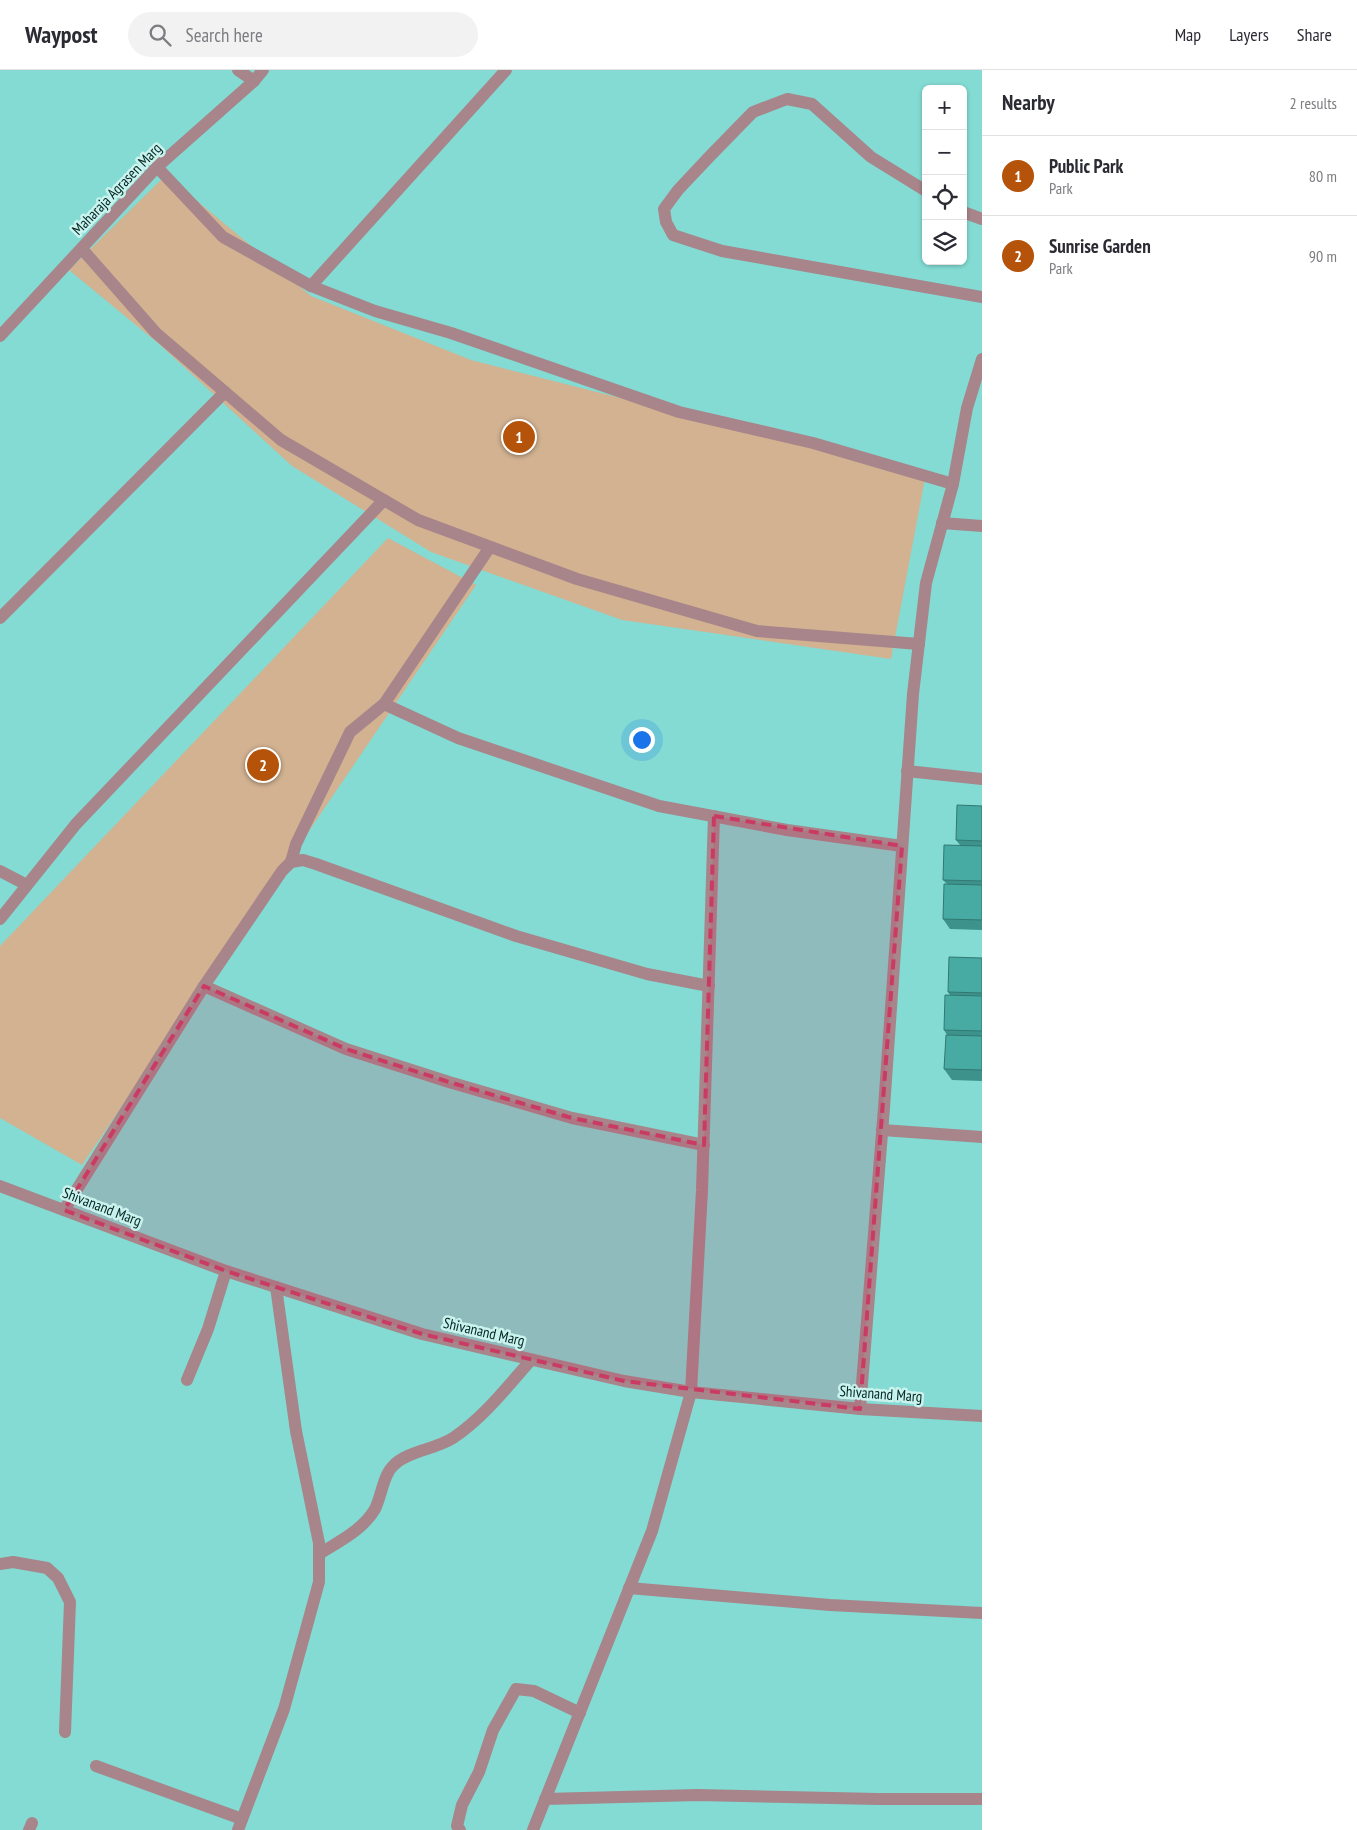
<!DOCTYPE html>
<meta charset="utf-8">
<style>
body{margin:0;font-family:"PT Sans Narrow",sans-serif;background:#f2f2f3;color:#2b2b33}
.controls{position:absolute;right:15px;top:15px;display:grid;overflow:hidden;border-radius:8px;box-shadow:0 1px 4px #0004}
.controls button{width:45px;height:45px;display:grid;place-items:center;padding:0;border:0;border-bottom:1px solid #e1e1e2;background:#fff;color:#2b2b33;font:25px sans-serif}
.you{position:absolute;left:641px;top:669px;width:18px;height:18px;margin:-12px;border:4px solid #fff;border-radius:50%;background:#1a73e8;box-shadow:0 0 0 8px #1a73e833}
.badge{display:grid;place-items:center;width:32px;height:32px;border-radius:50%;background:#b45309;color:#fff;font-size:16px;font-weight:700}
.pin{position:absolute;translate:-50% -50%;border:2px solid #fff;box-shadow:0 1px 5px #0006}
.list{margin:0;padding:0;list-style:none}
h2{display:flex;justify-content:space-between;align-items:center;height:65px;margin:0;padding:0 20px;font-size:21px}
h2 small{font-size:16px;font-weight:400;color:#7c7c81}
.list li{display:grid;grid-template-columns:32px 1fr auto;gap:15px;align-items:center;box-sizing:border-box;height:80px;padding:0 20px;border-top:1px solid #e1e1e2}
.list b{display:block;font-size:19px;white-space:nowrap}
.list p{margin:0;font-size:16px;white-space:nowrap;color:#7c7c81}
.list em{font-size:16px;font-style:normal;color:#7c7c81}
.icon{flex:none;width:28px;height:28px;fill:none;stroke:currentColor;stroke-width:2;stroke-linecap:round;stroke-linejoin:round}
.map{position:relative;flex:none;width:982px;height:1760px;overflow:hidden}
header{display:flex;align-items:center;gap:30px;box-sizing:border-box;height:70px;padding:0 25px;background:#fff;border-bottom:1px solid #e1e1e2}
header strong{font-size:24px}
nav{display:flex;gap:28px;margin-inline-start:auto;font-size:18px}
.search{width:350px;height:45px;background:#f2f2f3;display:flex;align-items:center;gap:12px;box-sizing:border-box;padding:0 18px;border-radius:28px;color:#7c7c81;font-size:19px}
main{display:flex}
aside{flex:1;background:#fff}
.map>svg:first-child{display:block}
</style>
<header>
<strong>Waypost</strong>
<div class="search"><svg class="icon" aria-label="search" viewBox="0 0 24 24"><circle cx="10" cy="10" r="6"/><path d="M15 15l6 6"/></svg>Search here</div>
<nav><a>Map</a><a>Layers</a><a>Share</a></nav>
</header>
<main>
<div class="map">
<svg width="982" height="1760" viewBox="0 0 982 1760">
<rect width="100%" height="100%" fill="#83dbd3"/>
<g fill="#d3b291">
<path d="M166,105l145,121 160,64 189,48 266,65 -35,186 -269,-39 -191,-68 -139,-86 -133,-122 -90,-74z"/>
<path d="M388,468l88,47 -394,580 -82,-47v-172z"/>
</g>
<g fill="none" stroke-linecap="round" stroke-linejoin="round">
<g stroke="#a7858a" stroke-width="12">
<path d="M238,0l16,11"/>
<path d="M157,97l66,70 88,49 64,25 76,22 228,79 134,31 140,41"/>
<path d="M926,121l-55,-34 -59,-53 -25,-5 -34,13 -42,43 -33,35 -14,19 2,13 7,13 49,16 260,46"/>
<path d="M963,142l19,7"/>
<path d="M82,179l74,84 125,107 137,80 159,59 180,52 162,13"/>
<path d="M311,216l195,-216"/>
<path d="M0,266l157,-169 97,-86 9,-11"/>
<path d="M942,453l40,3"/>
<path d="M0,548l225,-226"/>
<path d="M384,634l74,34 201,68 128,24 115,16"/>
<path d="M907,701l75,8"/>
<path d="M291,792l5,-18 54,-112 34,-28 106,-157"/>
<path d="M0,801l27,14"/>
<path d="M0,849l76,-95 308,-324"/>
<path d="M204,916l142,63 103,33 123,36 132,27"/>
<path d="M882,1060l100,7"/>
<path d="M0,1116l226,85 196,63 202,47 67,11 169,17 122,7"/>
<path d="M64,1140l140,-224 78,-115 9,-9 12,-2 13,4 200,72 131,38 62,12"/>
<path d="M187,1310l21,-51 18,-58"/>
<path d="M860,1339l24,-301 29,-414 13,-111 27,-99 14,-76 15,-49"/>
<path d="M319,1484c19,-12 44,-24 56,-45 7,-14 8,-35 20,-45 14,-13 41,-15 58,-26 31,-21 54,-51 78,-78"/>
<path d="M0,1494l13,-2 34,6 11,10 12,24 -5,130"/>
<path d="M629,1518l201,17 152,8"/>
<path d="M96,1696l146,53"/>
<path d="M545,1729l153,-4 180,4h104"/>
<path d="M29,1760l3,-7"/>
<path d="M238,1760l46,-121 35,-127v-39l-23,-112 -20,-144"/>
<path d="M460,1760l-3,-4 5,-21 17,-33 14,-42 23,-41 18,2 46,22"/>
<path d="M533,1760l119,-299 39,-139 11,-202 12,-374"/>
</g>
</g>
<g fill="#3d938c">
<path d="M982,736v124l-32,-1 -7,-10 4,-35 -4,-4 17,-35 -4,-5z"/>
<path d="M982,888v123l-30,-1 -8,-11 3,-34 -3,-5 6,-35 -2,-3z"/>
</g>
<g fill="#47aba3" stroke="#327872">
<path d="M957,735l25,1v35l-26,-1z"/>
<path d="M944,775l38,1v35l-39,-1z"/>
<path d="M944,814l38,1v35l-39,-1z"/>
<path d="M949,887l33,1v35l-34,-1z"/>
<path d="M945,925l37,1v35l-38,-1z"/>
<path d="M946,965l36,1v34l-38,-1z"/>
</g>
<path fill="#ca3b64" fill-opacity="0.2" stroke="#ca3b64" stroke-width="4" stroke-dasharray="10 6" stroke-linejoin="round" d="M714,746l188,30 -42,563 -236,-28 -202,-47 -196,-63 -162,-61 140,-224 142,63 103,33 123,36 132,27z"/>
<g text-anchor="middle" stroke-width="5" stroke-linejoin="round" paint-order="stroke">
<g font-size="15" fill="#002522" stroke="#caf3ee">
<text transform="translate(117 119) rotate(-46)" y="5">Maharaja Agrasen Marg</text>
<text transform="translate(102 1137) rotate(21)" y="5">Shivanand Marg</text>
<text transform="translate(484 1262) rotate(13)" y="5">Shivanand Marg</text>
<text transform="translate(881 1324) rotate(4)" y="5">Shivanand Marg</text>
</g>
</g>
</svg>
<div class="controls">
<button>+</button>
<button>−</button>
<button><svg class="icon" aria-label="locate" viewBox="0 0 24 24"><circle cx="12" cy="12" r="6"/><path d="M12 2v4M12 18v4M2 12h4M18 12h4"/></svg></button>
<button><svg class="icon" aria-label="layers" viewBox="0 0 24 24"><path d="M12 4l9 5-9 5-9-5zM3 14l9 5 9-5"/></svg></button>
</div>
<div class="you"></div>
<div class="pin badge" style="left:519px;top:367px">1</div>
<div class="pin badge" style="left:263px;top:695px">2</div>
</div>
<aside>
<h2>Nearby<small>2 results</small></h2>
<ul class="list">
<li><span class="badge">1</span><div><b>Public Park</b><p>Park</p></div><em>80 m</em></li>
<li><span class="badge">2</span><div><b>Sunrise Garden</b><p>Park</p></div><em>90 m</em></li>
</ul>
</aside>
</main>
